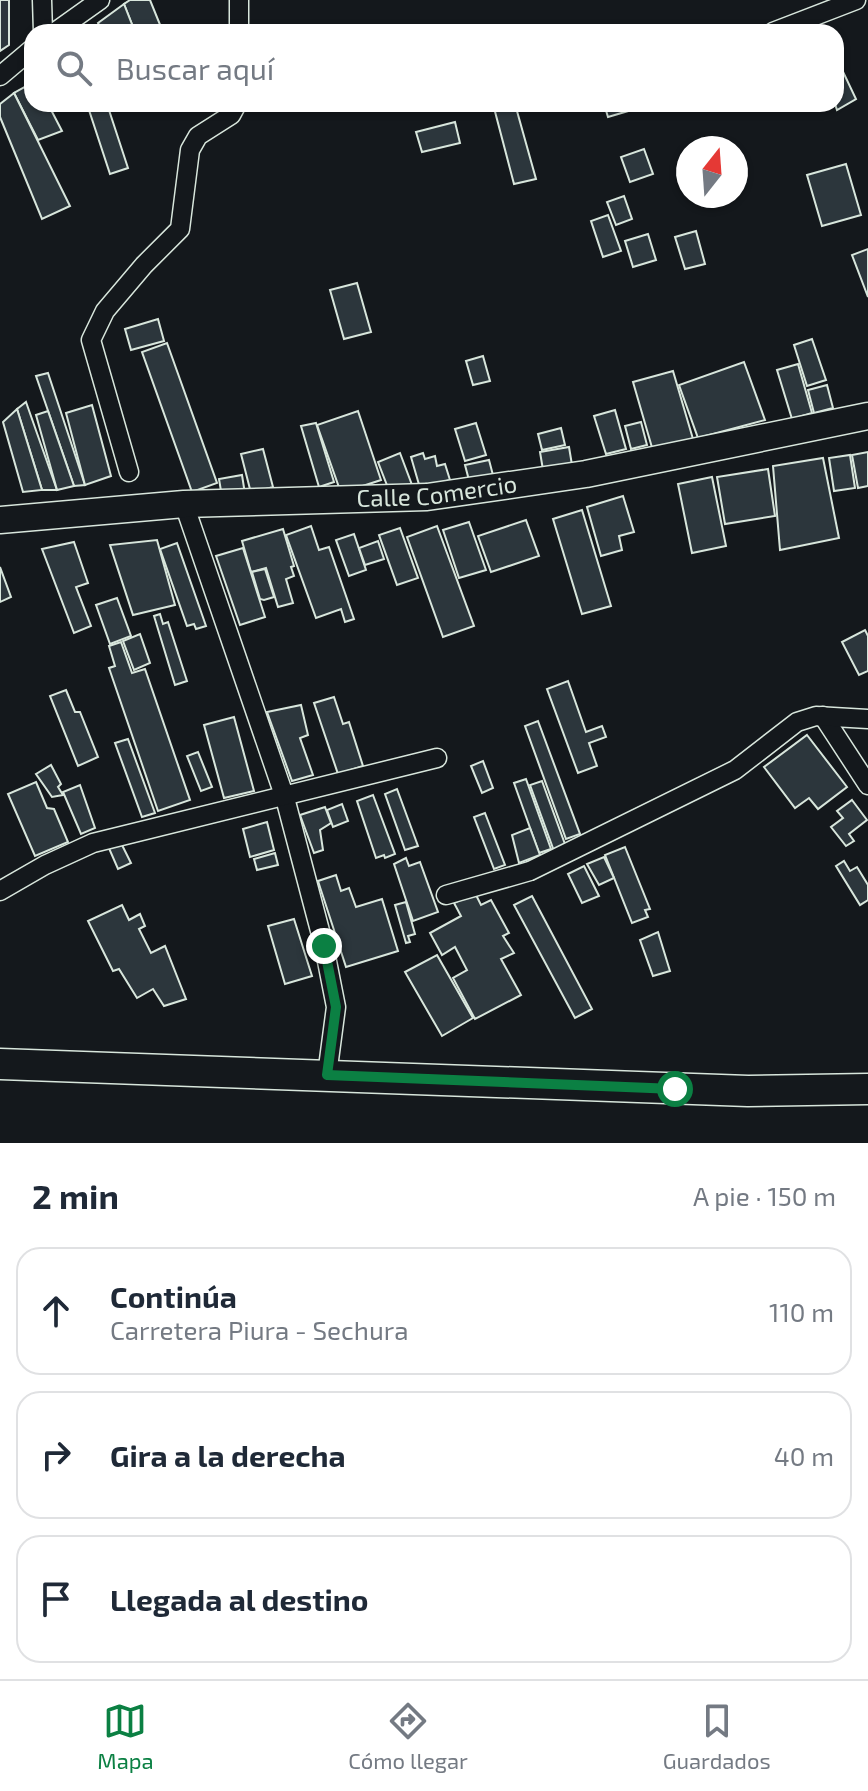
<!DOCTYPE html>
<html lang="es">
<meta charset="utf-8">
<style>
body{margin:0;font-family:"Exo 2",sans-serif;background:#f2f2f3;color:#1f2937}
.compass{position:absolute;left:676px;top:136px;width:72px;height:72px;border-radius:50%;background:#fff;box-shadow:0 2px 6px #0004;rotate:17deg}
.stop{position:absolute;width:24px;height:24px;margin:-18px;border:6px solid #0b8043;border-radius:50%;background:#fff}
.stop.end{background:#0b8043;border-color:#fff;box-shadow:0 2px 8px #0008}
.list{margin:0;padding:0;list-style:none}
h2{display:flex;justify-content:space-between;align-items:center;height:104px;margin:0;padding:0 32px;font-size:34px}
h2 small{font-size:26px;font-weight:400;color:#747a83}
.list li{display:grid;grid-template-columns:52px 1fr auto;gap:24px;align-items:center;box-sizing:border-box;height:128px;margin:0 16px 16px;padding:0 16px;border:2px solid #e0e1e3;border-radius:24px}
.list b{display:block;font-size:30px;white-space:nowrap}
.list p{margin:0;font-size:26px;white-space:nowrap;color:#747a83}
.list em{font-size:26px;font-style:normal;color:#747a83}
.icon{flex:none;width:44px;height:44px;fill:none;stroke:currentColor;stroke-width:2;stroke-linecap:round;stroke-linejoin:round}
.map{position:relative;flex:none;width:868px;height:1143px;overflow:hidden}
.search{position:absolute;background:#fff;box-shadow:0 2px 6px #0004;left:24px;right:24px;top:24px;height:88px;display:flex;align-items:center;gap:20px;box-sizing:border-box;padding:0 28px;border-radius:24px;color:#747a83;font-size:30px}
.sheet{height:536px;background:#fff}
nav{display:flex;justify-content:space-around;align-items:center;box-sizing:border-box;height:112px;border-top:2px solid #e0e1e3;background:#fff;font-size:22px;color:#747a83}
nav a{display:grid;justify-items:center;gap:4px}
nav .on{color:#0b8043}
.map>svg:first-child{display:block}
</style>
<div class="map">
<svg width="868" height="1143" viewBox="0 0 868 1143">
<rect width="100%" height="100%" fill="#14181c"/>
<g fill="#2c363c" stroke="#d8e6dc" stroke-width="2">
<path d="M0,0h9v45l-9,6z"/>
<path d="M130,0h20l13,32h-28l-11,-28z"/>
<path d="M124,4l11,28h-32l-5,-9z"/>
<path d="M836,57l20,42 -19,11 -2,-6z"/>
<path d="M32,83v21h16l14,27 -24,9 -24,-47z"/>
<path d="M14,93l56,113 -28,13 -42,-102v-13z"/>
<path d="M87,104h20l21,64 -18,6z"/>
<path d="M493,104h22l21,75 -22,5z"/>
<path d="M604,104h29l2,5 -27,8z"/>
<path d="M455,122l5,21 -38,9 -6,-20z"/>
<path d="M644,149l9,25 -23,8 -9,-25z"/>
<path d="M846,164l15,51 -39,11 -15,-51z"/>
<path d="M624,196l8,23 -16,6 -9,-23z"/>
<path d="M608,215l13,36 -18,6 -12,-36z"/>
<path d="M696,231l9,33 -20,5 -10,-32z"/>
<path d="M648,234l8,26 -23,7 -8,-26z"/>
<path d="M868,249v48l-16,-42z"/>
<path d="M357,283l14,49 -27,7 -14,-49z"/>
<path d="M158,319l6,22 -33,9 -6,-21z"/>
<path d="M812,339l14,41 -19,6 -13,-41z"/>
<path d="M167,343l50,140 -25,9 -50,-140z"/>
<path d="M483,356l7,25 -17,4 -7,-24z"/>
<path d="M744,362l21,58 -67,18 -19,-53z"/>
<path d="M798,364l14,49 -20,6 -15,-49z"/>
<path d="M673,371l20,68 -40,12 -20,-69z"/>
<path d="M48,373l37,112 -11,1 -38,-110z"/>
<path d="M827,385l6,23 -19,5 -6,-23z"/>
<path d="M26,402l31,88h-15l-25,-81z"/>
<path d="M92,405l19,71 -26,9 -19,-72z"/>
<path d="M17,409l25,81 -19,2 -20,-70z"/>
<path d="M615,410l11,39 -20,5 -12,-38z"/>
<path d="M48,411l26,75 -17,4 -21,-75z"/>
<path d="M358,411l23,69 -40,13 -24,-68z"/>
<path d="M641,422l6,23 -16,4 -6,-23z"/>
<path d="M316,423l18,59 -15,5 -18,-61z"/>
<path d="M476,423l10,32 -21,6 -10,-32z"/>
<path d="M561,428l4,17 -23,5 -4,-16z"/>
<path d="M569,447l3,18 -29,5 -3,-18z"/>
<path d="M263,449l10,38 -22,6 -10,-39z"/>
<path d="M868,452v34l-10,2 -6,-33z"/>
<path d="M400,453l12,32 -22,8 -12,-31z"/>
<path d="M423,453l2,6 10,-3 2,10 8,-2 5,16 -30,8 -9,-31z"/>
<path d="M850,455l5,33 -21,3 -5,-33z"/>
<path d="M823,458l16,80 -59,12 -7,-84z"/>
<path d="M489,460l5,19 -24,5 -5,-19z"/>
<path d="M768,469l7,47 -50,8 -8,-47z"/>
<path d="M242,475l3,19 -23,3 -3,-18z"/>
<path d="M712,477l14,69 -34,7 -14,-69z"/>
<path d="M623,496l11,36 -15,4 3,14 -21,6 -14,-49z"/>
<path d="M582,510l29,96 -29,8 -29,-95z"/>
<path d="M526,520l13,36 -48,16 -13,-36z"/>
<path d="M469,522l17,48 -27,8 -16,-48z"/>
<path d="M311,526l8,24 10,-3 25,72 -9,3 -4,-13 -25,9 -30,-83z"/>
<path d="M437,526l37,100 -31,11 -36,-100z"/>
<path d="M400,528l18,50 -21,7 -18,-50z"/>
<path d="M283,529l11,37 -3,1 3,9 -8,3 7,24 -15,4 -12,-39 -15,4 -9,-31z"/>
<path d="M354,534l12,36 -17,6 -13,-36z"/>
<path d="M157,540l18,65 -42,10 -23,-70z"/>
<path d="M378,541l6,18 -19,6 -6,-17z"/>
<path d="M74,542l14,41 -12,4 15,39 -17,7 -32,-84z"/>
<path d="M177,543l29,83 -10,3 -2,-5 -7,2 -27,-77z"/>
<path d="M243,548l22,69 -25,8 -24,-69z"/>
<path d="M0,567l11,30 -11,5z"/>
<path d="M265,569l9,28 -10,3 -4,-1 -8,-27z"/>
<path d="M117,598l14,38 -21,8 -14,-39z"/>
<path d="M160,614l3,10 5,-2 19,59 -12,4 -21,-69z"/>
<path d="M865,630l3,6v35l-9,4 -17,-33z"/>
<path d="M140,634l10,29 -16,7 -11,-29z"/>
<path d="M121,642l11,31 13,-4 45,131 -32,11 -49,-143 6,-2 -6,-20z"/>
<path d="M568,681l18,51 16,-6 4,11 -17,6 8,23 -19,7 -31,-84z"/>
<path d="M66,690l9,22h5l18,45 -20,9 -28,-70z"/>
<path d="M334,697l9,27 6,-2 14,44 -25,8 -24,-71z"/>
<path d="M301,705l7,30 -8,3 13,37 -21,6 -25,-69z"/>
<path d="M234,717l20,74 -30,7 -20,-73z"/>
<path d="M538,721l42,113 -14,5 -41,-113z"/>
<path d="M807,735l40,52 -29,22 -9,-11 -14,10 -31,-41z"/>
<path d="M128,739l27,74 -13,4 -27,-74z"/>
<path d="M198,752l14,35 -11,4 -14,-35z"/>
<path d="M483,761l10,27 -11,5 -11,-27z"/>
<path d="M51,765l10,19 -3,3 5,8 -11,2 -16,-23z"/>
<path d="M526,779l25,70 -12,4 -25,-70z"/>
<path d="M542,781l24,66 -12,4 -24,-66z"/>
<path d="M36,782l11,26 7,1 14,33 -33,14 -27,-62z"/>
<path d="M80,785l15,43 -14,6 -18,-42z"/>
<path d="M397,789l21,57 -13,4 -20,-56z"/>
<path d="M373,795l22,59 -10,4 -1,-3 -8,3 -19,-57z"/>
<path d="M852,800l15,20 -18,14 5,7 -8,5 -15,-19 12,-9 -6,-7z"/>
<path d="M342,804l6,17 -15,6 -6,-17z"/>
<path d="M325,807l6,16 -11,7 3,20 -9,3 -14,-38z"/>
<path d="M485,813l20,52 -11,4 -20,-52z"/>
<path d="M267,822l7,28 -24,7 -7,-28z"/>
<path d="M530,828l10,27 -21,8 -7,-28z"/>
<path d="M120,841l11,22 -13,6 -10,-23z"/>
<path d="M625,847l25,62 -5,1 3,7 -16,6 -27,-68z"/>
<path d="M275,853l3,12 -21,5 -3,-11z"/>
<path d="M604,857l10,21 -15,7 -12,-21z"/>
<path d="M406,858l3,8 11,-4 18,50 -25,9 -19,-57z"/>
<path d="M844,861l6,10 7,-4 11,18v15l-8,5 -24,-39z"/>
<path d="M584,866l15,30 -17,7 -14,-29z"/>
<path d="M336,875l5,16 8,-3 7,19 26,-8 16,52 -52,16 -28,-86z"/>
<path d="M475,893l6,12 10,-5 18,33 -6,3 11,17 -13,6 20,36 -46,24 -22,-41 14,-8 -12,-23 -13,8 -12,-22 31,-17 -7,-13z"/>
<path d="M532,896l60,113 -17,9 -61,-113z"/>
<path d="M406,902l9,32 -7,2 2,6 -4,1 -11,-38z"/>
<path d="M122,905l7,15 11,-6 5,12 -6,3 12,24 14,-7 21,53 -22,7 -11,-17 -16,9 -18,-29 -6,2 -25,-50z"/>
<path d="M294,919l18,57 -27,8 -17,-58z"/>
<path d="M658,932l12,39 -17,5 -13,-36z"/>
<path d="M437,955l36,63 -31,18 -37,-64z"/>
</g>
<g fill="none" stroke-linecap="round" stroke-linejoin="round">
<defs>
<g id="street">
<path d="M42,0l1,32"/>
<path d="M55,32l45,-32"/>
<path d="M239,32v-32"/>
<path d="M773,32l83,-32"/>
<path d="M0,76l32,-27"/>
<path d="M129,472l-38,-132 14,-29 39,-46 36,-36 10,-79 8,-14 33,-21 6,-11"/>
<path d="M184,504l101,294 39,148 12,61 -9,68"/>
<path d="M823,716l45,69"/>
<path d="M0,891l45,-26 48,-22 344,-85"/>
<path d="M446,895l84,-24 205,-101 62,-48 19,-6 52,3"/>
</g>
<g id="secondary">
<path id="s1" d="M0,520l184,-16 243,-7 159,-23 282,-58"/>
</g>
<path id="primary" d="M0,1064l748,27 120,-2"/>
</defs>
<use href="#street" stroke="#d8e6dc" stroke-width="21"/>
<use href="#secondary" stroke="#d8e6dc" stroke-width="29"/>
<use href="#primary" stroke="#d8e6dc" stroke-width="33"/>
<use href="#street" stroke="#14181c" stroke-width="18"/>
<use href="#secondary" stroke="#14181c" stroke-width="26"/>
<use href="#primary" stroke="#14181c" stroke-width="30"/>
</g>
<g fill="none" stroke-linecap="round" stroke-linejoin="round">
<path stroke="#0b8043" stroke-width="10" d="M324,946l12,61 -9,68 348,14"/>
</g>
<g text-anchor="middle" stroke-width="6" stroke-linejoin="round" paint-order="stroke">
<g font-size="24" fill="#d8e6dc" stroke="#14181c">
<text dy="8" stroke="none"><textPath href="#s1" startOffset="438">Calle Comercio</textPath></text>
</g>
</g>
</svg>
<svg class="compass" viewBox="-18 -18 36 36"><path d="M0-13l5 13h-10z" fill="#e53935"/><path d="M0 13l5-13h-10z" fill="#747a83"/></svg>
<div class="stop" style="left:675px;top:1089px"></div>
<div class="stop end" style="left:324px;top:946px"></div>
<div class="search"><svg class="icon" aria-label="search" viewBox="0 0 24 24"><circle cx="10" cy="10" r="6"/><path d="M15 15l6 6"/></svg>Buscar aquí</div>
</div>
<section class="sheet">
<h2>2 min<small>A pie · 150 m</small></h2>
<ul class="list">
<li><svg class="icon" aria-label="ahead" viewBox="0 0 24 24"><path d="M12 20V5M6 11l6-6 6 6"/></svg><div><b>Continúa</b><p>Carretera Piura - Sechura</p></div><em>110 m</em></li>
<li><svg class="icon" aria-label="right" viewBox="0 0 24 24"><path d="M7 20v-9h11M14 6l5 5-5 5"/></svg><div><b>Gira a la derecha</b></div><em>40 m</em></li>
<li><svg class="icon" aria-label="arrive" viewBox="0 0 24 24"><path d="M6 21V4h12l-3 4 3 4H6"/></svg><div><b>Llegada al destino</b></div></li>
</ul>
</section>
<nav>
<a class="on"><svg class="icon" aria-label="map" viewBox="0 0 24 24"><path d="M3 6l6-2 6 2 6-2v14l-6 2-6-2-6 2zM9 4v14M15 6v14"/></svg>Mapa</a>
<a><svg class="icon" aria-label="directions" viewBox="0 0 24 24"><path d="M12 3l9 9-9 9-9-9zM9 14v-3h6M13 9l2 2-2 2"/></svg>Cómo llegar</a>
<a><svg class="icon" aria-label="saved" viewBox="0 0 24 24"><path d="M7 4h10v16l-5-4-5 4z"/></svg>Guardados</a>
</nav>
